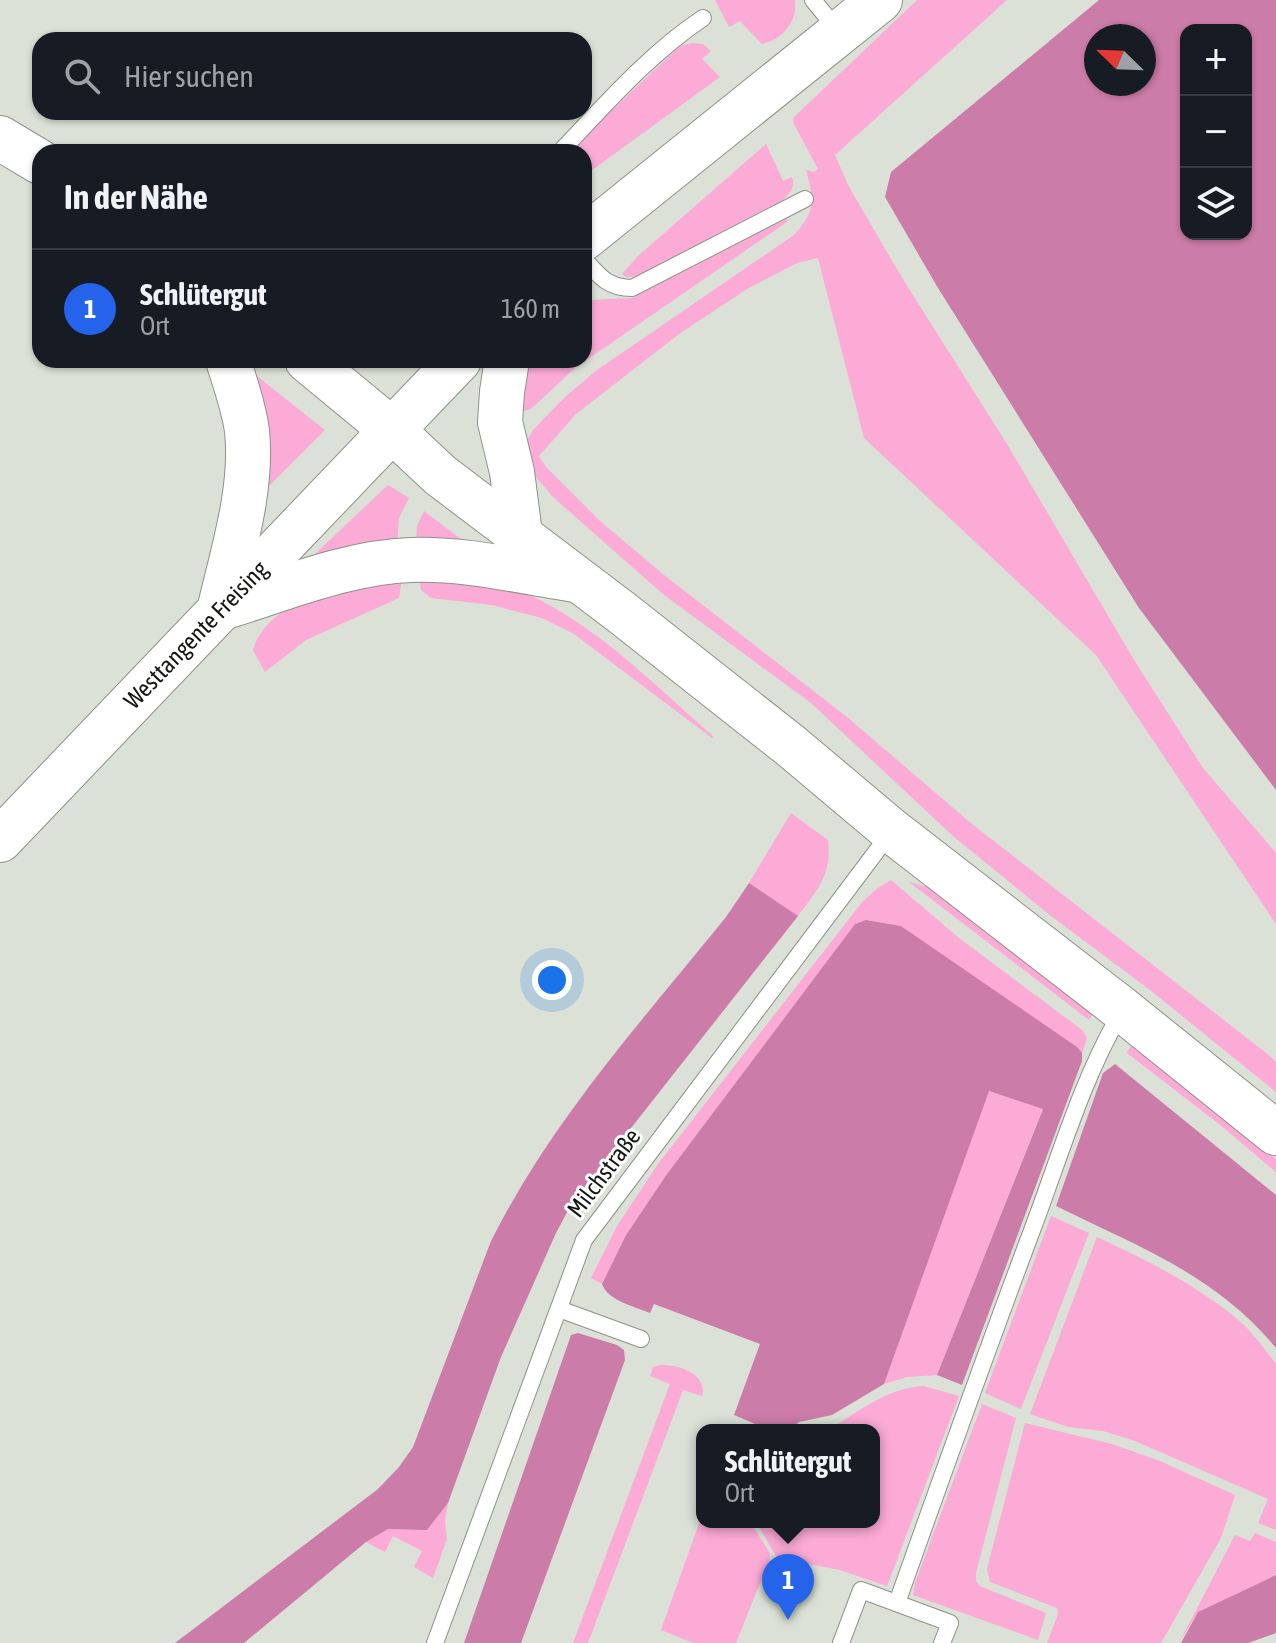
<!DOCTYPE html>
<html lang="de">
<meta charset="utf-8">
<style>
body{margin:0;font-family:"Asap Condensed",sans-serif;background:#242831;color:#f1f3f6}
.controls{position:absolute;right:24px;top:24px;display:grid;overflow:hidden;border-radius:16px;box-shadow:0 2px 6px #0004}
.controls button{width:72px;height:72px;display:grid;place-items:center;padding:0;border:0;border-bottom:2px solid #363941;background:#171b24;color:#f1f3f6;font:40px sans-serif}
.compass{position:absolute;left:1084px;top:24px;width:72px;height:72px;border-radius:50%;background:#171b24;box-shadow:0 2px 6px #0004;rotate:293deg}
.you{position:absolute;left:552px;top:980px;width:28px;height:28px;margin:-20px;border:6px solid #fff;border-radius:50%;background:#1a73e8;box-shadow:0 0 0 12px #1a73e833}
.badge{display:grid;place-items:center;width:52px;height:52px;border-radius:50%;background:#2563eb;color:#fff;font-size:26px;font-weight:700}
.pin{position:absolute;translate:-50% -66px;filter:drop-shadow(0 2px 4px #0008)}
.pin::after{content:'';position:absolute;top:42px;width:28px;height:24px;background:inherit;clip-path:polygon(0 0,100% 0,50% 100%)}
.popup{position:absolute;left:696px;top:1424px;width:184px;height:104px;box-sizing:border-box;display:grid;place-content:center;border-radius:16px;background:#171b24;filter:drop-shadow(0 2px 6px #0005);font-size:26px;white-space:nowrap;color:#9ea1a6}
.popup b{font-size:30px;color:#f1f3f6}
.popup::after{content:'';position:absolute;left:50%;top:100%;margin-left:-16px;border:16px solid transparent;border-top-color:#171b24}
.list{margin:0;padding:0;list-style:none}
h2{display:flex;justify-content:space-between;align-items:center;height:104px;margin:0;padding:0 32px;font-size:34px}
h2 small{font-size:26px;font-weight:400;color:#9ea1a6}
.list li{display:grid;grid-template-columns:52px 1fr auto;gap:24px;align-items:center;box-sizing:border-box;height:120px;padding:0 32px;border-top:2px solid #363941}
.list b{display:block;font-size:30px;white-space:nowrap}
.list p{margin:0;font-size:26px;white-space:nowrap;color:#9ea1a6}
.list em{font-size:26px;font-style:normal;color:#9ea1a6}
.icon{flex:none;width:44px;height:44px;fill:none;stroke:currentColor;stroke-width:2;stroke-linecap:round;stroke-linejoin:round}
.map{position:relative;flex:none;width:1276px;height:1643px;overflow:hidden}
.search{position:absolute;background:#171b24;box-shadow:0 2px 6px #0004;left:32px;top:32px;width:560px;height:88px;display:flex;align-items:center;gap:20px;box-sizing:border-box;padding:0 28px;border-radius:24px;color:#9ea1a6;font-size:30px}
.panel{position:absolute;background:#171b24;box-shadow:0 2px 6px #0004;left:32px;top:144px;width:560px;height:224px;border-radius:24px}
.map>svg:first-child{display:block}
</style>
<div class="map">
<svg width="1276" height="1643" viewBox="0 0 1276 1643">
<rect width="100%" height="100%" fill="#dbe1d6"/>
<g fill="#fcaad6">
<path d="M715,0h80c3,21 -12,40 -33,44l-22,-23 -11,6z"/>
<path d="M917,0h90l-172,155 14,32 55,94 103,163 127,216 69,108 73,85v71l-180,-269 -232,-217 -46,-180 -21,5 -50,26 -68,45 -103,80 -37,42 7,11 54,54 64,54 183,142 125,107 298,232 6,6v30l-126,-102 -99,-74 -97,-79 -143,-134 -147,-108 -110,-97 -25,-29 -2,-29 6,-10 32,-33 32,-27 197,-135c22,-24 20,-35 12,-65l8,2 4,-3 -25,-47 1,-5z"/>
<path d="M692,43l11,1 8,7 -9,8 18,18 -136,99v-24h-12l20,-23 88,-83z"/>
<path d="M766,144l17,37 9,-4c4,10 -3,17 -10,24l-144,75 -12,1 -4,-3 16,-18z"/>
<path d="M786,219l3,1 -5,4 -209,144 -44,41 -7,2 -5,-2 7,-49h58v-58l3,-2 45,-2z"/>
<path d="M253,373l72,57 -66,66z"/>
<path d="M388,485l21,13 -10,20 -2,29 -102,26z"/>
<path d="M424,511l50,38 -58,-2 1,-21z"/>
<path d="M418,573c25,3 55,3 80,10 84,26 150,97 215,153l-1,2 -138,-104 -32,-16 -50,-13 -61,-7 -10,-8z"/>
<path d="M402,578l-3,20 -93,42 -41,32 -12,-22c17,-56 100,-63 149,-72z"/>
<path d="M791,813l37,27c4,35 -10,49 -30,76l-49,-33z"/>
<path d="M891,880l68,58 123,92 5,8 -5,15 -181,-127 -35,-6 -11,4 -188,250 -41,61 -24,49 -11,-6 26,-52 41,-62 205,-263 15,-13z"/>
<path d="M909,882l23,6 163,123 -6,9z"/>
<path d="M1132,1043l144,116v13l-57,-48 -92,-71z"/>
<path d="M988,1091l55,17 -106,267 -30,2 -23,7z"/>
<path d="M1051,1216l38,17 -68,176 -36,-16z"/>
<path d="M1097,1237c47,22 98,47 139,81 15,12 28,30 40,46v166l-18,-7 10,-24 -133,-58 -32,-10 -35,-4 -38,-13z"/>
<path d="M660,1365c18,-1 48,9 42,31l-19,-6 -95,253h-15l97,-259 -20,-8 3,-9z"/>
<path d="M924,1386l35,10 -72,190 -47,-16 -63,-12 -21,-36h118v-92h-45c28,-18 60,-43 95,-44z"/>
<path d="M982,1404l34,14 -40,155v8l4,5 66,27 -8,27 -125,-45 2,-12z"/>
<path d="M1025,1423l87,21 48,17 75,34 -14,43 -60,105h-114l11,-29 -1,-6 -67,-26 -3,-13z"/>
<path d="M448,1503l-3,18 2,18 -14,39 -19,-11 8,-16 -29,-15 -8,16 -19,-10 22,-13 39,1z"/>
<path d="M702,1515v7h48l20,31v5l-34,85h-43l-32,-13z"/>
<path d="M1255,1533l21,9v33l-78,37 -19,31 56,-108 15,6z"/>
</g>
<g fill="#cc7ca8" fill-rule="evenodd">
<path d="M1099,0h177v790l-137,-182 -201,-320 -53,-91 6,-25zM1246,30v204h-60v-204zM1096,36h48v48h-48z"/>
<path d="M749,883l49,33 -226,287 -16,30 -55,124 -53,146 -21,27 -39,-1 -22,13 -122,101h-69l203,-154 21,-22 14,-20 78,-206c60,-120 151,-220 235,-324z"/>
<path d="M866,920l35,6 176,121 5,6v8l-120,324 -25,-10 106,-266 -54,-18 -105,293 -52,31 -33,7 -9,8h-21l-35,-15 26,-71 -106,-40 -4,9c-16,-7 -42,-12 -48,-29l24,-49 41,-61 188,-250z"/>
<path d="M1115,1064l161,131v153c-60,-73 -137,-101 -220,-142l47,-133z"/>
<path d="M578,1333l39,12 7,5 1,10 -104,283h-57l107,-308z"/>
<path d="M1276,1575v58l-28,10h-67l17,-31z"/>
</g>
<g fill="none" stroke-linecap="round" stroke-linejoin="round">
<defs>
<g id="service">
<path d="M813,0l26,32"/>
<path d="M560,152c45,-47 89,-98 143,-134"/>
<path d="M584,259c15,17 24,29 48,29l173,-89"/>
<path d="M559,1309l82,30"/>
<path d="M897,1603c45,-127 90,-253 137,-378 27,-72 49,-148 88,-214"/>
<path d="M435,1643l149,-403 307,-408"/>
<path d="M841,1643l20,-53 89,33 -8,20"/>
</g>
<g id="secondary">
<path d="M0,138l40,24"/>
<path d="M584,238l296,-238"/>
<path d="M307,360l86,71 47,44 181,137 170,134 101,85 231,179 153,123"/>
<path d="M507,360l-5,32 -2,30 12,50 8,62"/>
<path d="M220,607c13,-56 33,-118 27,-176 -3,-24 -12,-48 -19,-71"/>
<path d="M225,607c59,-18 123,-45 186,-47 55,-2 111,12 165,20"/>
<path d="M0,840l459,-480"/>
</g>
</defs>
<use href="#service" stroke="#8d9288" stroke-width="18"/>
<use href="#secondary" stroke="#8d9288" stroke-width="46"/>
<use href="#service" stroke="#fff" stroke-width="16"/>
<use href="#secondary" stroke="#fff" stroke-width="44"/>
</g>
<g text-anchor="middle" stroke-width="6" stroke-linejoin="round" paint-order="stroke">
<g font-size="24" fill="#141612" stroke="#fff">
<text transform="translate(196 635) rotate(-46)" y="8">Westtangente Freising</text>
<text transform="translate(604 1173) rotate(-53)" y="8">Milchstraße</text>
</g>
</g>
</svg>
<div class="controls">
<button>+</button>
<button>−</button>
<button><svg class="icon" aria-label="layers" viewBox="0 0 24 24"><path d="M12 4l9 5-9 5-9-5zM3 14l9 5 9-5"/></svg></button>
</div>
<svg class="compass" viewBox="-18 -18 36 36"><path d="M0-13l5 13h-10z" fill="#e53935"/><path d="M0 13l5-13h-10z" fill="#9ea1a6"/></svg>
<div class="you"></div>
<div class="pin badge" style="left:788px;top:1620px">1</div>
<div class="popup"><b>Schlütergut</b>Ort</div>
<div class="search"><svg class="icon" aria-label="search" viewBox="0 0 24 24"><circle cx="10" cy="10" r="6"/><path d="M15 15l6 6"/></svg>Hier suchen</div>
<section class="panel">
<h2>In der Nähe<small></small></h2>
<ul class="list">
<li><span class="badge">1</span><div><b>Schlütergut</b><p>Ort</p></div><em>160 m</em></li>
</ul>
</section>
</div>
